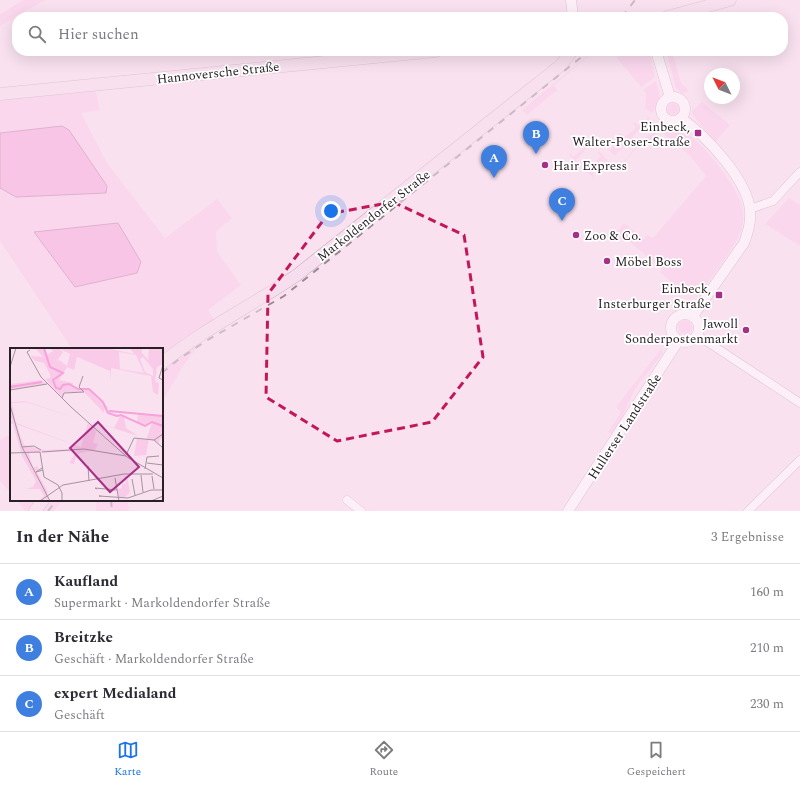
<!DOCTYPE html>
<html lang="de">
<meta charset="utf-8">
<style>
body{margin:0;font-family:Spectral,serif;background:#f2f2f3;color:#2b2b33}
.compass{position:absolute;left:704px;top:68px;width:36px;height:36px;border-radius:50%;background:#fff;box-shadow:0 4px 16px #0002;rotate:312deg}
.you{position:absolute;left:331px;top:211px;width:14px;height:14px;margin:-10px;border:3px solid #fff;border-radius:50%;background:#1a73e8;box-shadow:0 0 0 6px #1a73e833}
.badge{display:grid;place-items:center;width:26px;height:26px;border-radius:50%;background:#1a73e8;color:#fff;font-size:13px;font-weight:700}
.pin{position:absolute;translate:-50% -33px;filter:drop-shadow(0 1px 2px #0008)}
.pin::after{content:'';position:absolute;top:21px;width:14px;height:12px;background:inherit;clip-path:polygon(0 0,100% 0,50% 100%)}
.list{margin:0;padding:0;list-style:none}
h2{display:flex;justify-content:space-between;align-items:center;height:52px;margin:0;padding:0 16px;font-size:17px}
h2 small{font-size:13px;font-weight:400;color:#7c7c81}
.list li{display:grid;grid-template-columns:26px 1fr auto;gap:12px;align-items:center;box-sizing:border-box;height:56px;padding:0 16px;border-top:1px solid #e1e1e2}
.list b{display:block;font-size:15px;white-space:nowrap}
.list p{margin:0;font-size:13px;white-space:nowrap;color:#7c7c81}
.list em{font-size:13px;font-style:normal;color:#7c7c81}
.icon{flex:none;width:22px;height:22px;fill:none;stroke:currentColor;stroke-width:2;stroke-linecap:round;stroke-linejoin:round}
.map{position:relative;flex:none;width:800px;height:511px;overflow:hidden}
.search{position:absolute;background:#fff;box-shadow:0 4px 16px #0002;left:12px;right:12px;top:12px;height:44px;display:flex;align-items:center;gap:10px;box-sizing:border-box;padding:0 14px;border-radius:16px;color:#7c7c81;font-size:15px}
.sheet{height:220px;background:#fff}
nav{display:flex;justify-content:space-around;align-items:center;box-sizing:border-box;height:56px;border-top:1px solid #e1e1e2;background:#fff;font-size:11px;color:#7c7c81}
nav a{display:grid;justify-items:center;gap:2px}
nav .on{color:#1a73e8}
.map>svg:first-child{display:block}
</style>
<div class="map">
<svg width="800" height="511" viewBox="0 0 800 511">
<rect width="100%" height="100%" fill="#f9e1f0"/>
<g fill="#facbe9">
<path d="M23,0h22l-45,26v-12z"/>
<path d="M593,51h2l-41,34 3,5 -30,25 -5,-5z"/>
<path d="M625,51h24l6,26 -14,10 -24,-29z"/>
<path d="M666,51h6l9,32 8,8 -7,3 -6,-6z"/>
<path d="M656,81l4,17 -7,15 -8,-4 1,-15 -3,-4z"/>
<path d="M95,89l5,21 -19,3 26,50 58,75 52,-39 15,19 -16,14 1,20 24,33 -33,25 7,11 -33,47 -20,34v-53h-90l-72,-108v-53l16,9 46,-71 -62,7v-34z"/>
<path d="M702,102l28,23 -15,17 -22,-27 -1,-4z"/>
<circle cx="673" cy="109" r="5.5"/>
<path d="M645,114l5,4 -34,37h-2l-8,-8 1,-2 3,4 12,-10 -3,-4 2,-2 3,4 12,-9 -3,-4 2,-2 3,4 10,-8z"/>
<path d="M663,126c6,1 13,0 18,3 19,10 52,52 59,72 4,10 4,21 1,30 -6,17 -31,48 -42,64l-18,-5 -21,-18 2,-3 -45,-38 7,-8 20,16 3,-4 6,3 53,-62 -16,-20 -31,-26 -11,13 -4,-3 -19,21 4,4 -1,1 -5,-4 19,-22z"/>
<path d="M588,138l7,8 -3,3 -3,-3 -13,14 4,4 -2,1 -9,-10 1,-2 3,4 17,-14 -3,-4z"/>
<path d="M599,151l10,11 -8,-1 -8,10 1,8 -10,-10 1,-1 3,3 13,-15 -3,-3z"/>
<path d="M789,198l11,7v41l-35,-22z"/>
<circle cx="685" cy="327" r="7"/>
<path d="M661,349l2,4 -28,36 -14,30 -10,15 -3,-2 13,-20 -5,-5z"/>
<path d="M11,434v59l-11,-12v-41z"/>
<path d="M17,500h46l-9,11h-29z"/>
<path d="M96,500h32l1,11h-33z"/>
</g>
<g fill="#f7a2da" stroke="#b97ba4">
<path d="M62,126l7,4 38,56 -1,7 -90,4 -16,-9v-55z"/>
<path d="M118,223l23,39 -4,11 -62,14 -41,-55z"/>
</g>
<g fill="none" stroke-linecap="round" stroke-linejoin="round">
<defs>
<g id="minor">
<path d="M750,209l23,-8 27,-29"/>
<path d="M697,335l103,68"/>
<path d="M347,500l14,11"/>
<path d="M748,511l52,-51"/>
</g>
<g id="tertiary">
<path d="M571,0l2,17"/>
<path d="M656,51l14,46"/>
<circle cx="673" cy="109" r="12"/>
<path d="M681,118c25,18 66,61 69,92 1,13 -2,22 -6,33l-51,73"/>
<circle cx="685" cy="328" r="14"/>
<path d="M568,511l111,-171"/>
</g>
<g id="secondary">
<path d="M667,17l63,-17"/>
<path d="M0,94l436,-43"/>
<path d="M162,363c42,-34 91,-58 135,-88l264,-210 11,-14"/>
<path d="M35,511l8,-11"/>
</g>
</defs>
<use href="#minor" stroke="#baa5b2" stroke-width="9"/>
<use href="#tertiary" stroke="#baa5b2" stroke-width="11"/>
<use href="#secondary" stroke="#baa5b2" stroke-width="13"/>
<use href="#minor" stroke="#fff" stroke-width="8"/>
<use href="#tertiary" stroke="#fff" stroke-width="10"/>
<use href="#secondary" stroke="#f7deee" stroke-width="12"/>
<g stroke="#9a8993" stroke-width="2" stroke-dasharray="7 7" stroke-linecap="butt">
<path d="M622,17l13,-17"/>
<path d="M162,373l17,-14 27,-18 78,-45 305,-245"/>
<path d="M111,500l1,11"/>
<path d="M48,511l9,-11"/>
</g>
</g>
<path d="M0 0H800V511H0ZM393,202l71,33 19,122 -51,65 -95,19 -71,-44 2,-103 60,-80z" fill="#f9e1f0" fill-opacity=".55" fill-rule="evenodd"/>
<path fill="none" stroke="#c2185b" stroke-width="3" stroke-dasharray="8 5" stroke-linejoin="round" d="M393,202l71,33 19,122 -51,65 -95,19 -71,-44 2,-103 60,-80z"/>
<g fill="#a62f87" stroke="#fff" stroke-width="1.5">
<rect x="694" y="129" width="8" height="8" rx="2"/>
<circle cx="545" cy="165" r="4"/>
<circle cx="576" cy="235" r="4"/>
<circle cx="607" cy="261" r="4"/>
<rect x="715" y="291" width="8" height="8" rx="2"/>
<circle cx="746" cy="330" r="4"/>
</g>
<g text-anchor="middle" stroke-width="3.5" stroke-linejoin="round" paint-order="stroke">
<g font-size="13" fill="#282025" stroke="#fff">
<text transform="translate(218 72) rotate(-6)" y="5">Hannoversche Straße</text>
<text transform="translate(373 215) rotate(-38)" y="5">Markoldendorfer Straße</text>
<text transform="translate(624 426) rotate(-57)" y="5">Hullerser Landstraße</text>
</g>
<g font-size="13" fill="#282025" stroke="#fff" text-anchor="end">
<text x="690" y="131">Einbeck,<tspan x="690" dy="15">Walter-Poser-Straße</tspan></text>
<text x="553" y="170" text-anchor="start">Hair Express</text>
<text x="584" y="240" text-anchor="start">Zoo &amp; Co.</text>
<text x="615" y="266" text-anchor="start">Möbel Boss</text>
<text x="711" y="293">Einbeck,<tspan x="711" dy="15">Insterburger Straße</tspan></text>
<text x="738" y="328">Jawoll<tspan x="738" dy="15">Sonderpostenmarkt</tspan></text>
</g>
</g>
<g transform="translate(10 348)">
<rect width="153" height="153" fill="#f9e1f0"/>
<path d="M21,0l1,8 11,1 -8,-9h8l4,7 6,-4 -3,-3h57l27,6 -4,-6h12v5l6,7 1,-12h14v16l-6,3 -2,15 4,1 -1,12 -5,-3 -2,-16 -40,-8v13l-1,-10 -33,-14 -3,13 -7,-3 -8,13 14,3v2l-2,-1h-2l10,6 11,-1 8,11 3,1 -10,-12 -6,-2 6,2 18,20 -4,-2 -1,6 -20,-21h-19l-3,5 -17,-18 5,-1v-4l-6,-11 -9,-2 -3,-3zM50,1l10,5 -3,12 -8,-6 -2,1 6,-9zM109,4l17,3 8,18 -24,-4zM133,9l10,12v7l-8,-4 -5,-13zM32,32l4,4 -36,6 2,12 13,-1 61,20 -60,-19 -14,1 4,20 65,24 7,-25 8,10 -3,11 5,1 -3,6 -18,4 -3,10 -5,-1 8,-12 -48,2 4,15 4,-2 2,3 -3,2 11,19 1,11 -3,-3 -6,3 5,-5 -4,-7h-14l7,-2 3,-6 -14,-25 -9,-32 -3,-1 2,-2 -2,-7v-30zM6,76l56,20 -1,5 -27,1 -20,-5zM128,66l25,2v20l-5,7 -9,-4 -3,16 -12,1 3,-18 9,2 6,-17 -7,3 -8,-3zM110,68l4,1 2,11 12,8 -51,-16 27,8zM114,128h3l3,16 -5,5h-6l-2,-8 5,-1v-4l4,-1z" fill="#facbe9" fill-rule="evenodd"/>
<path fill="none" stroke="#f7a2da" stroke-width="2" d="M34,0l6,19 13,6 -10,7 3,8 4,1 3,-4 6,-1 9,5h11l14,13 5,11 9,3 4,-1 24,11 7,-4 11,4M0,39l32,-5M99,63l54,5"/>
<path fill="none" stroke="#a5949f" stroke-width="1" d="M20,2l-3,2 14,25 30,30 56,50 36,21M153,17l-4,13 4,2M0,19l6,-19M0,42l37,-6M52,50l2,-5 20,-1 -5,-5 4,-11M0,57l12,42 28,54M144,92l9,8M12,99l12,-1 7,4M30,104l4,25 14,8 4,8v8M32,104l42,-3 42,7M0,105l30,-1M116,107l8,-17 20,2 9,-6M137,115l16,2M78,118l1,15M32,120l-6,4 7,-2M135,121l2,-12 12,-1M131,127l2,17M142,128l2,13M105,130l4,23M122,131l3,16M87,141l-2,-1 22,2M91,148h-2l29,2 23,-8h12M30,153l23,-16 61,-11h29M141,153l12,-5"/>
<path fill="#a62f87" fill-opacity="0.15" stroke="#a62f87" stroke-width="2" d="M88,74l41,45 -29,25 -40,-44z"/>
<rect width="153" height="153" fill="none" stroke="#282025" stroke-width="2"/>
</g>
</svg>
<svg class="compass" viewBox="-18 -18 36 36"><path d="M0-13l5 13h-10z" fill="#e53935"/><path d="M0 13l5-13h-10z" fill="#7c7c81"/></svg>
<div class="you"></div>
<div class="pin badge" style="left:494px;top:178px;background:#3f7fe0">A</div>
<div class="pin badge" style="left:536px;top:154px;background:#3f7fe0">B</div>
<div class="pin badge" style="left:562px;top:221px;background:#3f7fe0">C</div>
<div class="search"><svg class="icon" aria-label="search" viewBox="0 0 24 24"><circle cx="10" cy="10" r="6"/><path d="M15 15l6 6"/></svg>Hier suchen</div>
</div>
<section class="sheet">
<h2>In der Nähe<small>3 Ergebnisse</small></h2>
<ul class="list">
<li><span class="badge" style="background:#3f7fe0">A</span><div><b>Kaufland</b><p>Supermarkt · Markoldendorfer Straße</p></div><em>160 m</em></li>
<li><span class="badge" style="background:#3f7fe0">B</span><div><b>Breitzke</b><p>Geschäft · Markoldendorfer Straße</p></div><em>210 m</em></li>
<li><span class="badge" style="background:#3f7fe0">C</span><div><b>expert Medialand</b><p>Geschäft</p></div><em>230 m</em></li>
</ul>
</section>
<nav>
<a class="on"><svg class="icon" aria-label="map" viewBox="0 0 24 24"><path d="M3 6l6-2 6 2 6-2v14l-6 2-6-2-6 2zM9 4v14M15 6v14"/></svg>Karte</a>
<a><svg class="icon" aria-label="directions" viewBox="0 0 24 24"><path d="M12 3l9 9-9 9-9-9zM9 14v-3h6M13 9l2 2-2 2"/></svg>Route</a>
<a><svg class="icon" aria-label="saved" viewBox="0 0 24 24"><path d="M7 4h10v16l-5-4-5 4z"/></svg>Gespeichert</a>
</nav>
